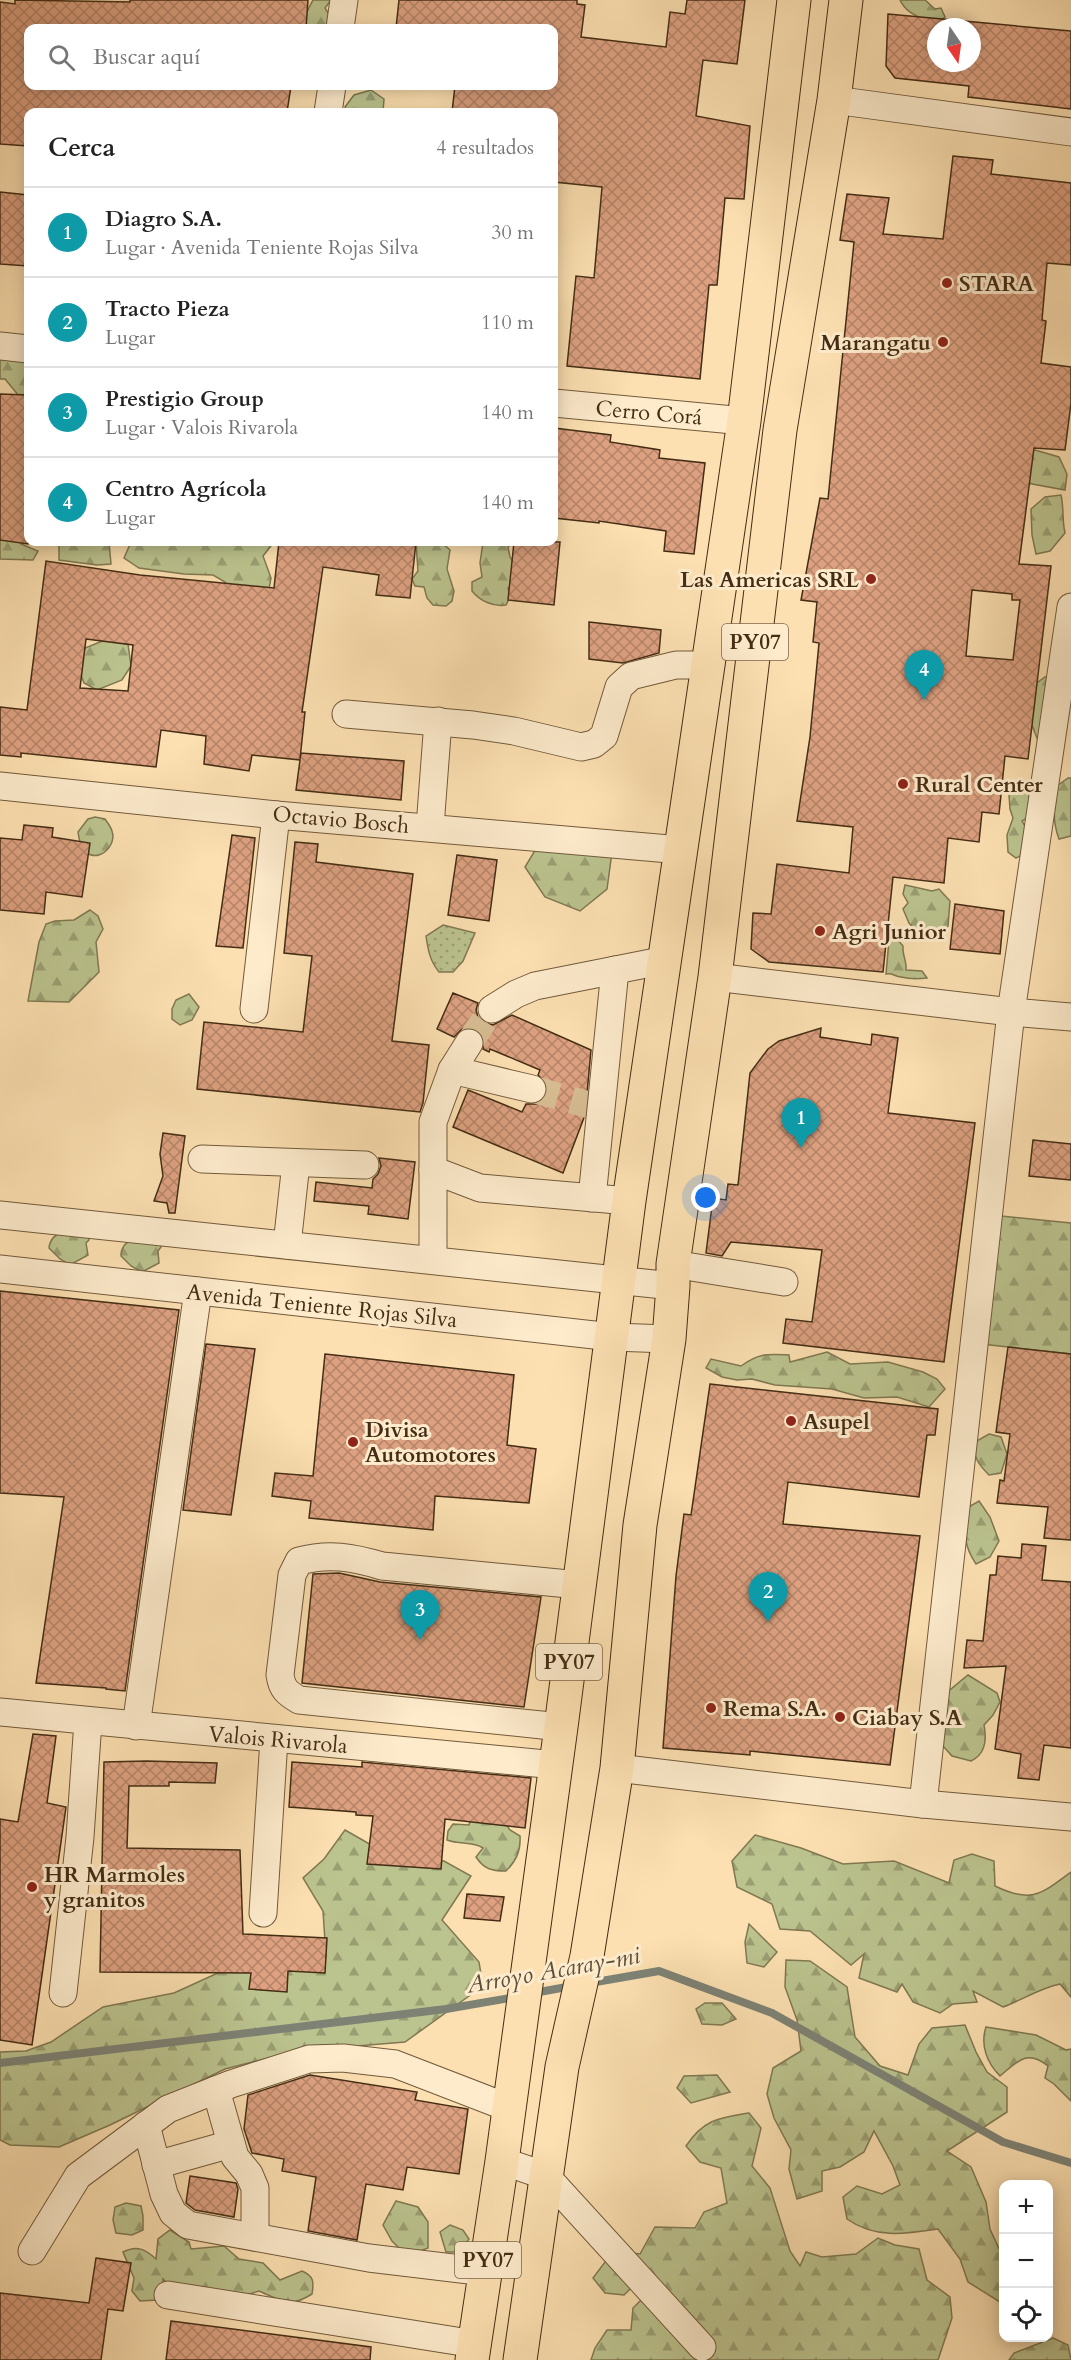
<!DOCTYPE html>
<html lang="es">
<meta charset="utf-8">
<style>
body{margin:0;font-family:Cardo,serif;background:#f6f6f6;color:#222}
.controls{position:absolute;right:18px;bottom:18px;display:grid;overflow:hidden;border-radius:12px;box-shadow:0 3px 15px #0003}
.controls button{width:54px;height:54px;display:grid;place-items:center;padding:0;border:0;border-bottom:2px solid #e0e0e0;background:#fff;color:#222;font:30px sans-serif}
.compass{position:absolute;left:927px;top:18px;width:54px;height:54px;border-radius:50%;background:#fff;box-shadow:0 3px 15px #0003;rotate:167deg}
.you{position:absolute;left:706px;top:1198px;width:21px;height:21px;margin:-15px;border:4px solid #fff;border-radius:50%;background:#1a73e8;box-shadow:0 0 0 9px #1a73e833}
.badge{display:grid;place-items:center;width:39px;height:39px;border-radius:50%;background:#0b8043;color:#fff;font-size:20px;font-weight:700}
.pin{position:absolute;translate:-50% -50px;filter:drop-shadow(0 2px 3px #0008)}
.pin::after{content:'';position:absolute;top:32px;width:21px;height:18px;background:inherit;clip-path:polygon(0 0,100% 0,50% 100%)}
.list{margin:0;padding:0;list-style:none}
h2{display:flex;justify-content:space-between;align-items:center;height:78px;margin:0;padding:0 24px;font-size:26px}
h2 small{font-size:20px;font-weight:400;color:#767676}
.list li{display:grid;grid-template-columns:39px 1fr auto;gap:18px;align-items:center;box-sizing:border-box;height:90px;padding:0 24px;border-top:2px solid #e0e0e0}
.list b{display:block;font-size:22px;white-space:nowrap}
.list p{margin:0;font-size:20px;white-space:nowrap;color:#767676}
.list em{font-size:20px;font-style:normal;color:#767676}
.icon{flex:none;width:33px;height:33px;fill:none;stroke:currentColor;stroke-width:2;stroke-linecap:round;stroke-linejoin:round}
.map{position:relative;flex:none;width:1071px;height:2360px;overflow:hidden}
.search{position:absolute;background:#fff;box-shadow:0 3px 15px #0003;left:24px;top:24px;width:534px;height:66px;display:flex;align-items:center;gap:15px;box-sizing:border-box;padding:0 21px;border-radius:12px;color:#767676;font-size:22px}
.panel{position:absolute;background:#fff;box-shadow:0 3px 15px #0003;left:24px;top:108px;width:534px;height:438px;border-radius:12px}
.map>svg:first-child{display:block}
</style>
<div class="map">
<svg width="1071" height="2360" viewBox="0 0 1071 2360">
<defs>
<pattern id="forest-firs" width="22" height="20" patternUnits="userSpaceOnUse" patternTransform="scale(1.5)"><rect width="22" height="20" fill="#bbc38e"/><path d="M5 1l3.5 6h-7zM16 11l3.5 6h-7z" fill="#9a9f73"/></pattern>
<pattern id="park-dots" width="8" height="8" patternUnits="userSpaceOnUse" patternTransform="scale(1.5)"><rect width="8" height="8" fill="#bbc38e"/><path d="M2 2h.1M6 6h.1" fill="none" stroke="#9a9f73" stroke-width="1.8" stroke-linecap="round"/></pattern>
<pattern id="building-cross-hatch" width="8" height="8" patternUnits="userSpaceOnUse" patternTransform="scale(1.5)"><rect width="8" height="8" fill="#dda181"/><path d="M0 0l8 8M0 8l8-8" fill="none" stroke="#b58468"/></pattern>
</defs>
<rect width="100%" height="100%" fill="#fce0b1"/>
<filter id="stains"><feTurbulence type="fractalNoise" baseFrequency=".00333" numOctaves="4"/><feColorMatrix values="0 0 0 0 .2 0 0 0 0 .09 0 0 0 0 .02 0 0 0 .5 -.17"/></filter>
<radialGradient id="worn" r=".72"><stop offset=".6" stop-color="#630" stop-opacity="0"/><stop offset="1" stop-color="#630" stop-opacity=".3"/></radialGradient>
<g fill="url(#forest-firs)" stroke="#807851" stroke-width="1.5">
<path d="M313,0h18l-6,8 7,11v9h-27l-4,-5z"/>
<path d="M900,0h25l10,9 6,-1 4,9 -10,8c-14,-8 -28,-10 -35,-25z"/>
<path d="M371,90l13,9 -1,13h-37l-1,-5 9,-12z"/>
<path d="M0,345l28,14v44l-5,-2 -18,-22h-5z"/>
<path d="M1022,449l13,1 24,7 8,17 -2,16 -38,-7z"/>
<path d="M1061,495c3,13 1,25 4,38l-15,18 -14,3 -4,-19 -1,-26 14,-12z"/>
<path d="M0,500l23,23 -2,21 17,7 -5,9 -33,-1z"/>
<path d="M59,542h50l2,22 -14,1 -38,-5z"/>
<path d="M131,542h143l-11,14 8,22 -2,11 -39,5 -5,-12 -12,-7 -29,-1 -45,-6 -15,-10z"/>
<path d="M416,542h16l-1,3 10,-3 9,8 -3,19 7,22 -2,10 -6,5 -13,-1 -6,-7 -3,-11 -9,-1 -3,-7 6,-8z"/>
<path d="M483,542h31l-6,5 2,10 8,12 -7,17 -3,2 2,9 -4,8c-13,2 -26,-4 -34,-14v-9l10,-5 -2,-14z"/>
<path d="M105,640l23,4 3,22 -9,14 -25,10 -13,-7 -5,-13 6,-22z"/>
<path d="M1051,676l1,58 -15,4 -6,-15 3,-38 11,-8z"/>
<path d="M1068,778h3v58l-12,3c-7,-19 -5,-33 -2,-53z"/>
<path d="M1018,790l14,5 2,19 -12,7 3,5 5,25 -14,7 -8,-6 -1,-17 6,-17 -3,-9 -1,-14z"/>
<path d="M95,817l10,2c2,3 6,8 7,12 7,20 -29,43 -34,1l10,-13z"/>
<path d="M537,847l75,5 -5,37 -27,22 -35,-14 -20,-30z"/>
<path d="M905,885l27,6 7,-2 11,12 -2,25 -6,10 -8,-3h-16l-9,-10 -6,-14 5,-6 -5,-9z"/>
<path d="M90,910l8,6 5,13 -7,13 3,30 -30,30 -41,-1 11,-59 7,-18 9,-3 19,-1z"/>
<path d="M897,939l6,7c-1,9 4,15 3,24l16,1 5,7c-8,1 -18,1 -26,-1 -7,-1 -8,-4 -15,-3l3,-34z"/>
<path d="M189,994l10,13 -7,13 -12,5 -8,-6v-10l4,-9z"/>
<path d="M1001,1216l70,7v131l-90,-10z"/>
<path d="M63,1231l26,1v8l-3,3 2,12 -18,10 -10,-6 -11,-11c1,-9 6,-13 14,-17z"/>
<path d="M134,1238l27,1v8l-3,4 1,12 -17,9 -11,-6 -10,-10c0,-10 5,-13 13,-18z"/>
<path d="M827,1352l23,12 38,-2 35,10 14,7 8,10 -16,18 -32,-10 -33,1 -32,-9 -57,-4 -23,-6 -15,1 -15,-3 -16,-9 5,-9 30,7c18,-13 25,-12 48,-11l1,7z"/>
<path d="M989,1434l12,3 6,17 -6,19 -12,2c-11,-11 -16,-18 -14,-33z"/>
<path d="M979,1501l11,16 9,24 -9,16 -14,7c-14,-21 -11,-32 -9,-56z"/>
<path d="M968,1675l29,18 3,9 -7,13 -9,10c3,15 2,29 -13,36l-19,-5 -9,-10v-16l7,-8 -9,-19 4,-9z"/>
<path d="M472,1814l30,5 8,11 10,6c1,15 -4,25 -14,35 -15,0 -22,-2 -30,-14l7,-9c-11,-7 -23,-3 -36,-8l1,-9 5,-7 16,1z"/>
<path d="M345,1830l49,28 50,3 27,15 -29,44 37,42 4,24 -78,56 -109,9 -71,18 -115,56 -51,22 -49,-2 -10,-5v-88l26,-1 25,-9 52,-35 71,-14 46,-21 106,-15 -3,-46 -20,-33 21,-19z"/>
<path d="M755,1835l46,13 42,16 51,-3 55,22 5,-23 18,-6 22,7 1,25c37,18 46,8 76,-14v125l-11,-13c-20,4 -38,16 -57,23l-30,-16 4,11 -24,2 -13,9 -27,-11 -11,-18 -5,8 -38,-14 5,-24 -13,11 -41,-34 -30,-2 -8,-25 -35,-17 -5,-26z"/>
<path d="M749,1924l28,28 -13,15 -17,-4 -2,-21z"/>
<path d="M786,1960l24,1 37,26 8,50 25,29 28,9 11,-31 13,-16 33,-3 11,27 11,20 20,15v25l-60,39 24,16 15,35 4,27 11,24h2v51l-35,-22 -8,-23 -22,-30c-33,5 -63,10 -91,-10l-4,-22 14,-11 25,8 18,-9 -7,-19 -19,-35 -10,21 -24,15 -18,4v20l-25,8 -8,-30 2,-19 -17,-32 -7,-24 6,-26 28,-17 -4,-31 -12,-33z"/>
<path d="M705,2003h17l14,16 -14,6 -20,-1 -6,-15z"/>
<path d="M986,2027l50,8 30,15 5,-1v52l-17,-17 -9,-6 3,-12c-21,-17 -30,-5 -48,10 -13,-13 -20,-31 -14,-49z"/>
<path d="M717,2075l13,17 -39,11 -14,-15 7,-12z"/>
<path d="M749,2113l12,15 -9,38 18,22 20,63 10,15 6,-14 16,5 34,-3 22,-16 17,7 24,4 8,31 23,17 2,21 -14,42h-347l4,-12 12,-18h24l2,-22 25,-25 -10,-12 -24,24 -19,-2 -12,-15 12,-16 20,-10 15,2 15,-27 40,1 9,-16 23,-9 -6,-35 -21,-6 -14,-16c18,-27 33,-28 63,-33z"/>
<path d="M396,2201l22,6 10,15v26l-21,8 -15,-15 -9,-16z"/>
<path d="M126,2203l15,3 2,10v14l-11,5 -16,-2 -3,-13 2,-13z"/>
<path d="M450,2225l13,5 6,9 -10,13h-13l-6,-20z"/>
<path d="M170,2230l19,12 2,7 33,-3 15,13 24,4 17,17 22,-9c12,5 12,11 10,23 -24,15 -29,7 -53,-3l-16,5 -76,-13 -4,-4 1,16 -6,5 -18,1 -8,-10 2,-13 -11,-26c14,-7 22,-3 33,7l2,-20z"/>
<path d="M1053,2338l15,7 3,15h-62l5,-7z"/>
</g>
<path fill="url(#park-dots)" stroke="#807851" stroke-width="1.5" d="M443,925l32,8 -12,28 -10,11h-14c-9,-11 -11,-22 -13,-36z"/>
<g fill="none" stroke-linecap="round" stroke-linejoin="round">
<g stroke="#7d8275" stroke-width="8">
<path d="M590,1983l69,-12 113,42 231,129 68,21"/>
<path d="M534,1993l38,-7"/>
<path d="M0,2063l446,-54 70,-12"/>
</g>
</g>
<g fill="url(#building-cross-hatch)" stroke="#442d14" stroke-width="1.5" fill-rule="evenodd">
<path d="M15,0l115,2v-2h178l-2,28h-278v58h263l-4,26h-259v34l-28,-2v-142l15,2z"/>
<path d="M399,0h178v4l8,1 -4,32 85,10 4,-35 15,2 2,-14h58l-8,64 -34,-4 -7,56 54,10 -6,73 -19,-1 -8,87h-8l-9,94 -133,-13 9,-90 18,2 8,-91 -48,-5v-70h-102l3,-26h99v-58h-158z"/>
<path d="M888,14l183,17v78l-103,-12 1,-11 -74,-8 -9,-12zM936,27h36v36h-36z"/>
<path d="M953,156l40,4 -2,14 80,9v82l-24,-2 -5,57 4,1 -5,42 30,4v36l-6,47 -31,-2 -15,116 32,2 -23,193 -23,-3 -6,58 -17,-2 -3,30 -31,-4 -4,45 -51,-6 -10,95 -114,-10 -18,-13 2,-36 18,1 6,-50 72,9 4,-46 -56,-6 13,-84 9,-94 -6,-1 4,-40 -16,-2 19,-102 8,1 26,-257 -14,-2 7,-46 42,4 -6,36 60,5zM972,590l40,4v6h8l-7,60 -47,-4z"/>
<path d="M0,192l28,3v71l-28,-2z"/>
<path d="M0,394l28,1v149l-28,-4z"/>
<path d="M554,428l57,7 -1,7 50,8 -1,8 46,5 -11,91 -30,-3 2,-20 -67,-10v2l-45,-5z"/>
<path d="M279,542h137l-6,56 -34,-3 3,-20 -56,-8 -21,145h3l-5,47 1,-6 103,8 -3,39 -105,-10 4,-30 -48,-5 -3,16 -45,-7 2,-28 -45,-6 -5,37 -135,-14v4l-21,-2v-48l27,3 19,-149 94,14 134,13zM86,639l47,6 -5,46 -48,-3z"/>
<path d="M514,542h46l-6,63 -46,-5z"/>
<path d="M589,622l72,8 -2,23 -36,10 -34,-4z"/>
<path d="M24,825l29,3 -1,9 38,6 -8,54 -36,-5 -2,22 -44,-4v-72l22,2z"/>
<path d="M232,835l23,3 -12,110 -27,-2z"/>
<path d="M295,842l23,2 -2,18 97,12 -21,167 37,4 -6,58 -3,9 -223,-23 7,-67 99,10 9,-76 -28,-3z"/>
<path d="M457,855l40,5 -8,61 -41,-6z"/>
<path d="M955,904l49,7 -4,43 -50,-5z"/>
<path d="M453,993l25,10 -2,7 2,7 7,6 8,2 19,-10 79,35 -6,65 -22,58 -110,-46 15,-37 54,22 4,-8h11l7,-5 3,-7v-8l-9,-9 2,-5 -50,-21 -1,3 -6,-3v-13l-6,-7 -8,-2 -7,2 -8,8 -17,-8z"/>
<path d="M821,1028l-1,9 51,8 1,-11 26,4 -10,75 87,10 -31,239 -161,-19 3,-24 26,3 10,-72 -91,-8 -9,14 -16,-3 7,-55 13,2 2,-16 10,1 12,-112 18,-24 11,-8z"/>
<path d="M163,1133l22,3 -10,77h-6l-2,-10 -13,-2 9,-25 -3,-22z"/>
<path d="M1033,1140l38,4v36l-42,-4z"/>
<path d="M379,1158l36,4 -7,57 -40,-5 1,-8 -55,-5 2,-19 56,6 1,-9 5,-5 3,-8z"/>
<path d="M0,1291l179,19 -54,381 -19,-2v-1l-70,-5 28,-186 -64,-4z"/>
<path d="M206,1344l49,5 -24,166 -48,-5z"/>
<path d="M1008,1347l63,7v186l-27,-2 4,-31 -51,-4 3,-23 4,1 6,-47 -14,-2z"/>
<path d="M325,1354l189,21 -7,70 29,4 -7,54 -94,-7 -2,34 -124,-12 2,-17 -39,-5 3,-23 38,3z"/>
<path d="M710,1384l228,25 -3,26h-8l-8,62 -131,-15 -5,42 137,12 -30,229 -140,-14v4l-87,-7 13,-172 8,-62 7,1z"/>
<path d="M1022,1544l24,2 -4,34 29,2v166l-27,-3 -5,35 -21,-2 3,-24 -26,-5 11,-83 -42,2 3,-28 16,1 7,-66h6l2,-19 23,2z"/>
<path d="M339,1573l41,9 161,15 -17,110 -222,-24 11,-109z"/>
<path d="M33,1734l23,2 -9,67 19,4 -34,238 -32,-5v-221l18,3z"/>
<path d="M147,1761l70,2 -2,20 -46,-1v4h-40l-2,62 113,2 3,84 84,4 -2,35 -37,-2 -1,21 -38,-3 2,-16 -151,-1 4,-210z"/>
<path d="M292,1762l70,5v-5l169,16 -6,50 -80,-9 -4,50 -74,-5 6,-48 -17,-1v-3l-67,-5z"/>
<path d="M467,1894l37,3 -4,24 -36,-3z"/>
<path d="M310,2075l107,17 -2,8 53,9 -9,65 -52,-7 -4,23 -37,-6 -9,56 -49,-9 8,-54 -34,-6 2,-12 -32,-6 -8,-24 4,-34z"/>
<path d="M190,2176l46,7 2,6 -4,28 -39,-7 -9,-7z"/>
<path d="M96,2258l35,5 -8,48 -15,-2 -7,51h-101v-67l89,10z"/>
<path d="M171,2321l200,26 -1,13h-204z"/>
</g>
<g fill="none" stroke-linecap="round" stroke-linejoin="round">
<g stroke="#d7bc92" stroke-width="27" stroke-dasharray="27 14" stroke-linecap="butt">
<path d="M469,1043l23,-34"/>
<path d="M532,1089l57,16"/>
</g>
<defs>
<g id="minor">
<path d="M340,28l4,-28"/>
<path d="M834,100l237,32"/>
<path d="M328,112l4,-26"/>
<path d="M0,346l28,3"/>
<path d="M554,403l190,18"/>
<path d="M346,714l127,11 41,6 67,16 13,-3 10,-8 15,-49 12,-11 45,-11h33"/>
<path d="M0,786l276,29 405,35"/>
<path d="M430,827l8,-106"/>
<path d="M715,977l296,35 60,5"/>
<path d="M254,1009l22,-194"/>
<path d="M492,1009l24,-15 19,-8 131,-26"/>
<path d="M452,1070l80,19"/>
<path d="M202,1159l163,6"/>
<path d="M433,1170l47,18 149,13"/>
<path d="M592,1198l23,-228"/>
<path d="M0,1215l673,71"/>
<path d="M287,1245l9,-82"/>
<path d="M433,1260v-138l19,-52 17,-27"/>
<path d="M673,1264l111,18"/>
<path d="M0,1269l612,68 57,2"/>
<path d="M0,1712l556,53"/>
<path d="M136,1726l62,-435"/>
<path d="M561,1727l-262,-27c-12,-7 -17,-11 -19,-25l12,-100 7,-14c30,-8 53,-4 83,5l197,19"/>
<path d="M617,1768l306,36 148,13"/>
<path d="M923,1804l88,-792 60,-405"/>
<path d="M263,1913l11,-174"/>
<path d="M63,1993l17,-156 8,-116"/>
<path d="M216,2090l19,67 14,17 6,14v49"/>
<path d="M146,2125l18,69 9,19 15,12 181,33 117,14"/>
<path d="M502,2161l44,15 156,171"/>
<path d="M156,2165l75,-21"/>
<path d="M32,2251l46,-75 90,-67 63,-25 78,-25 34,-1 52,6 114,44"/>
<path d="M168,2295l307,49"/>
</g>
<g id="highway">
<path d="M472,2360l30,-199 59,-434 68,-526 115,-780 50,-421"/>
<path d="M520,2360l42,-293 25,-111 30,-188 23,-243 29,-186 4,-53v-22l42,-287 65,-547 54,-330 12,-100"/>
</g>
</defs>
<use href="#minor" stroke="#725a3b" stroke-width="29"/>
<use href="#highway" stroke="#442d14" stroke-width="35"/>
<use href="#minor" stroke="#fdebcc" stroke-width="27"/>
<use href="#highway" stroke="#fce0b1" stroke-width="33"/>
</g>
<g fill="#8f2418" stroke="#fdebcc" stroke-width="2">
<circle cx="947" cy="283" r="6"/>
<circle cx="943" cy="342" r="6"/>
<circle cx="871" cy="579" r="6"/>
<circle cx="903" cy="784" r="6"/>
<circle cx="820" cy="931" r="6"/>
<circle cx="791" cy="1421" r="6"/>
<circle cx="353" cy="1442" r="6"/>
<circle cx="711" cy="1708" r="6"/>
<circle cx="840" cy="1717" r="6"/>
<circle cx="32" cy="1887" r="6"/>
</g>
<g text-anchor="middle" stroke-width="6" stroke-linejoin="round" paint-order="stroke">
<g fill="#fdebcc" stroke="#7c664b" stroke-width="1.5">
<rect x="722" y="624" width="66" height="36" rx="4.5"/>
<rect x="536" y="1644" width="66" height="36" rx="4.5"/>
<rect x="455" y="2242" width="66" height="36" rx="4.5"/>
</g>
<g font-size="21" font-weight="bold" fill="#442d14">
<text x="755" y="649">PY07</text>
<text x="569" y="1669">PY07</text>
<text x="488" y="2267">PY07</text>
</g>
<g font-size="22" font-weight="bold" fill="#442d14" stroke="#fdebcc" text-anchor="start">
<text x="959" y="291">STARA</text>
<text x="931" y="350" text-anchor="end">Marangatu</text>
<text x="859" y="587" text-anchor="end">Las Americas SRL</text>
<text x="915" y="792">Rural Center</text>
<text x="832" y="939">Agri Junior</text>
<text x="803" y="1429">Asupel</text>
<text x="365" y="1437">Divisa<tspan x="365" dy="25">Automotores</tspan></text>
<text x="723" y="1716">Rema S.A.</text>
<text x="852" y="1725">Ciabay S.A</text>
<text x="44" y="1882">HR Marmoles<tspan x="44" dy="25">y granitos</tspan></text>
</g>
<g font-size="22" fill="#442d14" stroke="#fdebcc">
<text transform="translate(649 412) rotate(5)" y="8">Cerro Corá</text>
<text transform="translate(341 819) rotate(5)" y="8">Octavio Bosch</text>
<text transform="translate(322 1305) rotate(6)" y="8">Avenida Teniente Rojas Silva</text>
<text transform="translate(278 1739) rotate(5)" y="8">Valois Rivarola</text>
</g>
<g font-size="24" font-style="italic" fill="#5c503c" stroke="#fdebcc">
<text transform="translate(553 1970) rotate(-10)" y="8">Arroyo Acaray-mi</text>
</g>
</g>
<rect width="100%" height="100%" filter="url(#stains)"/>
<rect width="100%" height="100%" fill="url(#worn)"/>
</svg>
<div class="controls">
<button>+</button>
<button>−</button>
<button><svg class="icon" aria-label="locate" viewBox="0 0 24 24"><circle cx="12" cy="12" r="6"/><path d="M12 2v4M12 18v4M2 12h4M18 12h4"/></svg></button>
</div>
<svg class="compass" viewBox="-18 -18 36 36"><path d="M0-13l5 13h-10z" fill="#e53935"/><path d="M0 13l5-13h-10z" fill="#767676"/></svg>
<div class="you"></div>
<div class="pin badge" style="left:801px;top:1148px;background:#0f9aa8">1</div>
<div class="pin badge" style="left:768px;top:1622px;background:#0f9aa8">2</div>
<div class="pin badge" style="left:420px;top:1640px;background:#0f9aa8">3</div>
<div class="pin badge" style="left:924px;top:700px;background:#0f9aa8">4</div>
<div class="search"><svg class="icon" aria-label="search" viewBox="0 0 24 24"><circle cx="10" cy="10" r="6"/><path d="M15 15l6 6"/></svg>Buscar aquí</div>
<section class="panel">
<h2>Cerca<small>4 resultados</small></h2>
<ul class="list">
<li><span class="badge" style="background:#0f9aa8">1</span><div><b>Diagro S.A.</b><p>Lugar · Avenida Teniente Rojas Silva</p></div><em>30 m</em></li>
<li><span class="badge" style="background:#0f9aa8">2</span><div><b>Tracto Pieza</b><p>Lugar</p></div><em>110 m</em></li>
<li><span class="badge" style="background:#0f9aa8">3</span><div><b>Prestigio Group</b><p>Lugar · Valois Rivarola</p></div><em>140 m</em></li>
<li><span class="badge" style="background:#0f9aa8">4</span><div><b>Centro Agrícola</b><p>Lugar</p></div><em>140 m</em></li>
</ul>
</section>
</div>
